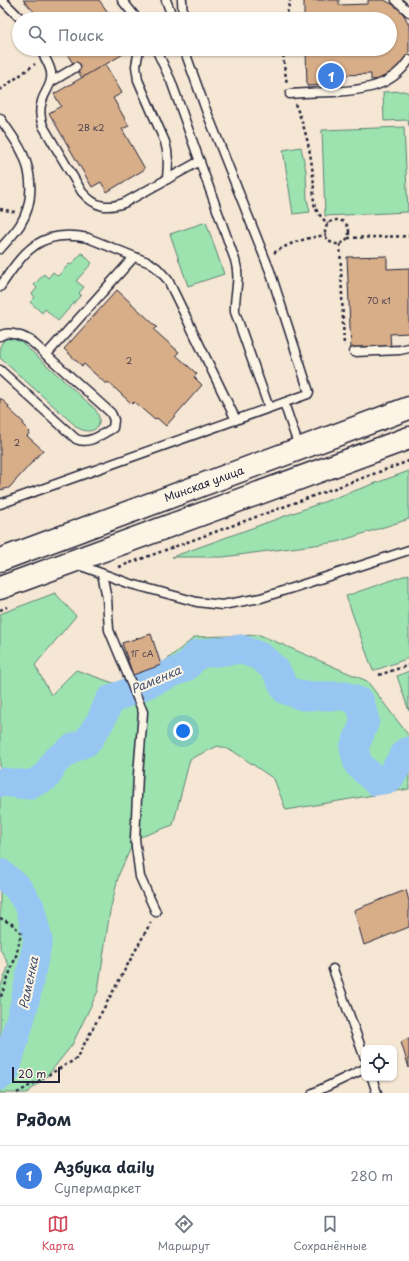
<!DOCTYPE html>
<html lang="ru">
<meta charset="utf-8">
<style>
body{margin:0;font-family:"Playpen Sans",sans-serif;background:#f6f6f7;color:#1f2937}
.controls{position:absolute;right:12px;bottom:12px;display:grid;overflow:hidden;border-radius:8px;box-shadow:0 1px 3px #0004}
.controls button{width:36px;height:36px;display:grid;place-items:center;padding:0;border:0;border-bottom:1px solid #e0e1e3;background:#fff;color:#1f2937;font:20px sans-serif}
.scale{position:absolute;left:12px;bottom:10px;width:48px;box-sizing:border-box;padding-left:4px;border:2px solid #22223b;border-top:0;font-size:11px;line-height:14px;white-space:nowrap;color:#22223b;-webkit-text-stroke:3px #fcf5e5;paint-order:stroke}
.you{position:absolute;left:183px;top:731px;width:14px;height:14px;margin:-10px;border:3px solid #fff;border-radius:50%;background:#1a73e8;box-shadow:0 0 0 6px #1a73e833}
.badge{display:grid;place-items:center;width:26px;height:26px;border-radius:50%;background:#d1495b;color:#fff;font-size:13px;font-weight:700}
.pin{position:absolute;translate:-50% -50%;border:2px solid #fff;box-shadow:0 1px 4px #0006}
.list{margin:0;padding:0;list-style:none}
h2{display:flex;justify-content:space-between;align-items:center;height:52px;margin:0;padding:0 16px;font-size:17px}
h2 small{font-size:13px;font-weight:400;color:#747a83}
.list li{display:grid;grid-template-columns:26px 1fr auto;gap:12px;align-items:center;box-sizing:border-box;height:60px;padding:0 16px;border-top:1px solid #e0e1e3}
.list b{display:block;font-size:15px;white-space:nowrap}
.list p{margin:0;font-size:13px;white-space:nowrap;color:#747a83}
.list em{font-size:13px;font-style:normal;color:#747a83}
.icon{flex:none;width:22px;height:22px;fill:none;stroke:currentColor;stroke-width:2;stroke-linecap:round;stroke-linejoin:round}
.map{position:relative;flex:none;width:409px;height:1093px;overflow:hidden}
.search{position:absolute;background:#fff;box-shadow:0 1px 3px #0004;left:12px;right:12px;top:12px;height:44px;display:flex;align-items:center;gap:10px;box-sizing:border-box;padding:0 14px;border-radius:22px;color:#747a83;font-size:15px}
.sheet{height:112px;background:#fff}
nav{display:flex;justify-content:space-around;align-items:center;box-sizing:border-box;height:56px;border-top:1px solid #e0e1e3;background:#fff;font-size:11px;color:#747a83}
nav a{display:grid;justify-items:center;gap:2px}
nav .on{color:#d1495b}
.map>svg:first-child{display:block}
</style>
<div class="map">
<svg width="409" height="1093" viewBox="0 0 409 1093">
<rect width="100%" height="100%" fill="#f5e7d3"/>
<filter id="ink" filterUnits="userSpaceOnUse"><feTurbulence type="fractalNoise" baseFrequency=".025" numOctaves="2"/><feDisplacementMap in="SourceGraphic" scale="8" xChannelSelector="R" yChannelSelector="G"/><feConvolveMatrix kernelMatrix="1 2 1 2 8 2 1 2 1" color-interpolation-filters="sRGB"/></filter>
<g filter="url(#ink)">
<g fill="#9ce3b0" stroke="#5f8276">
<path d="M404,91l5,2v33l-1,-6 -24,1 -1,-29z"/>
<path d="M404,127l4,85 -83,4 -3,-86z"/>
<path d="M301,147l5,24 1,28 3,13 -17,2 -10,-64z"/>
<path d="M206,222l18,52 -36,12 -18,-52z"/>
<path d="M82,253l10,10 -16,18 8,6 -5,6 2,2 -23,26 -13,-12 -3,4 -12,-11 5,-5 -3,-3 5,-6 -3,-3 10,-11 4,4 5,-6 5,4 11,-12 2,1z"/>
<path d="M8,338l10,1 77,70c11,15 -1,28 -17,19l-78,-70v-12l4,-6z"/>
<path d="M409,471v48l-72,23 -114,15h-51z"/>
<path d="M409,574v84l-36,13 -27,-75z"/>
<path d="M55,593l21,23 -41,49 16,30 25,-25 46,16 37,-20 36,-29 65,-2 107,46 42,55v53l-123,21 -12,-31 -41,-28 -15,-5 -28,13 -17,66 -38,14 -16,35 -9,37 -12,80 -26,54 -24,30 -21,18h-27v-105l9,-23 -9,-16v-335z"/>
<path d="M409,671v40l-12,-35z"/>
</g>
<g fill="none" stroke-linecap="round" stroke-linejoin="round">
<g stroke="#98c6f3" stroke-width="29">
<path d="M0,783l2,-1 27,3 17,-8 9,-16 18,-13 14,-6 14,-22 9,-20 76,-33 12,-13 43,-5 20,8 14,12 11,21 17,6h42l15,6 5,19 -11,27 4,16 18,17 13,-2 17,-27 3,-1"/>
<path d="M0,873l17,14 13,20 8,33 -15,70 -18,62 -5,4"/>
</g>
</g>
<g fill="#d8ae89" stroke="#22223b">
<path d="M23,0h76l14,19h-72z"/>
<path d="M304,0h35v5l29,-1v-4h16l8,4 6,4 6,7 5,10v27l-2,4 -5,9 -14,11 -9,3 -8,1v-6l-29,1 1,9 -36,2 -1,-37h84v-30h-86z"/>
<path d="M64,49h68l-50,29z"/>
<path d="M105,64l17,29 -9,5 16,28 -7,3 23,40 -38,23 -6,-10 -9,5 -43,-74 12,-7 -7,-12z"/>
<path d="M387,256v13l22,-1v65l-19,1 1,14 -40,2 -4,-93z"/>
<path d="M117,290l40,37 -3,3 25,22 -3,3 21,19 -3,3 8,8 -36,41 -9,-8 -2,2 -21,-18 -2,2 -24,-22 -2,2 -22,-20 -2,2 -18,-17z"/>
<path d="M0,398l9,8 -1,2 16,15 -1,2 7,7 -3,4 16,14 -34,38 -9,2z"/>
<path d="M151,634l10,31 -28,10 -11,-32z"/>
<path d="M406,890l3,11v26l-45,18 -10,-35z"/>
<path d="M407,1039h2v29l-8,-26z"/>
</g>
<g fill="none" stroke-linecap="round" stroke-linejoin="round">
<defs>
<g id="lane">
<path d="M2,0l19,19"/>
<path d="M122,0l15,19"/>
<path d="M166,0l7,19"/>
<path d="M182,0l1,19"/>
<path d="M396,0l13,12"/>
<path d="M40,49c4,7 9,14 11,23 2,12 -6,19 -9,29 -3,9 -2,17 1,25l39,66c13,15 24,17 42,11l76,-42"/>
<path d="M139,49l-3,17 2,14 27,62c4,13 3,24 2,37"/>
<path d="M156,49l15,32 64,179c6,20 -1,33 0,52l34,96"/>
<path d="M51,82l25,-15"/>
<path d="M290,94c14,-1 29,-2 43,-2 31,-2 58,-5 76,-32"/>
<path d="M0,118c7,11 16,22 22,34 11,23 12,51 -2,73 -6,9 -13,16 -20,24"/>
<path d="M0,287c24,-36 40,-59 88,-49l62,25 7,5 11,12 68,140"/>
<path d="M0,336c8,-6 23,0 31,5l80,72 3,7 -1,8c-11,6 -24,17 -37,11l-76,-69"/>
<path d="M354,352l46,-2 9,-2"/>
<path d="M46,355l88,-98"/>
<path d="M284,403l15,44"/>
<path d="M0,504l308,-110 1,-2 -39,-121 -64,-161 -22,-61"/>
<path d="M76,564l52,19 69,19 25,3 39,-7 148,-48"/>
<path d="M102,574l5,24 2,32 34,82 -5,63 -3,64 5,38 16,35"/>
<path d="M333,969l31,87"/>
<path d="M372,1078l5,15"/>
<path d="M313,1093l51,-24"/>
</g>
<g id="secondary">
<path d="M0,560l409,-152"/>
<path d="M0,588l409,-150"/>
</g>
</defs>
<use href="#lane" stroke="#22223b" stroke-width="11"/>
<use href="#secondary" stroke="#22223b" stroke-width="25"/>
<g stroke="#22223b" stroke-width="2.5" stroke-dasharray="3 3" stroke-linecap="butt">
<path d="M286,19l4,-19"/>
<path d="M283,49l1,16 3,19"/>
<path d="M0,90l35,-26"/>
<path d="M295,104c10,22 16,48 18,72 2,10 -1,21 2,31 3,7 8,12 13,17"/>
<path d="M0,209l15,3"/>
<circle cx="337" cy="232" r="12"/>
<path d="M348,238l61,-2"/>
<path d="M340,244l4,102"/>
<path d="M274,253c16,-11 33,-15 52,-18"/>
<path d="M119,567l290,-106"/>
<path d="M0,610l7,-3"/>
<path d="M379,675l30,-10"/>
<path d="M0,918l12,6 9,9 -5,23 -16,43"/>
<path d="M17,1093l59,-34 75,-137"/>
</g>
<use href="#lane" stroke="#fcf5e5" stroke-width="8"/>
<use href="#secondary" stroke="#fcf5e5" stroke-width="22"/>
</g>
</g>
<g text-anchor="middle" stroke-width="4" stroke-linejoin="round" paint-order="stroke">
<g font-size="9" fill="#50454e">
<text x="91" y="131">2В к2</text>
<text x="379" y="304">70 к1</text>
<text x="129" y="364">2</text>
<text x="17" y="446">2</text>
<text x="142" y="657">1Г сА</text>
</g>
<g font-size="11" fill="#22223b" stroke="#fcf5e5">
<text transform="translate(204 484) rotate(-20)" y="4">Минская улица</text>
</g>
<g font-size="12" font-style="italic" fill="#455372" stroke="#fcf5e5">
<text transform="translate(156 680) rotate(-23)" y="4">Раменка</text>
<text transform="translate(29 983) rotate(-78)" y="4">Раменка</text>
</g>
</g>
</svg>
<div class="controls">
<button><svg class="icon" aria-label="locate" viewBox="0 0 24 24"><circle cx="12" cy="12" r="6"/><path d="M12 2v4M12 18v4M2 12h4M18 12h4"/></svg></button>
</div>
<div class="scale">20 m</div>
<div class="you"></div>
<div class="pin badge" style="left:331px;top:76px;background:#3f7fe0">1</div>
<div class="search"><svg class="icon" aria-label="search" viewBox="0 0 24 24"><circle cx="10" cy="10" r="6"/><path d="M15 15l6 6"/></svg>Поиск</div>
</div>
<section class="sheet">
<h2>Рядом<small></small></h2>
<ul class="list">
<li><span class="badge" style="background:#3f7fe0">1</span><div><b>Азбука daily</b><p>Супермаркет</p></div><em>280 m</em></li>
</ul>
</section>
<nav>
<a class="on"><svg class="icon" aria-label="map" viewBox="0 0 24 24"><path d="M3 6l6-2 6 2 6-2v14l-6 2-6-2-6 2zM9 4v14M15 6v14"/></svg>Карта</a>
<a><svg class="icon" aria-label="directions" viewBox="0 0 24 24"><path d="M12 3l9 9-9 9-9-9zM9 14v-3h6M13 9l2 2-2 2"/></svg>Маршрут</a>
<a><svg class="icon" aria-label="saved" viewBox="0 0 24 24"><path d="M7 4h10v16l-5-4-5 4z"/></svg>Сохранённые</a>
</nav>
